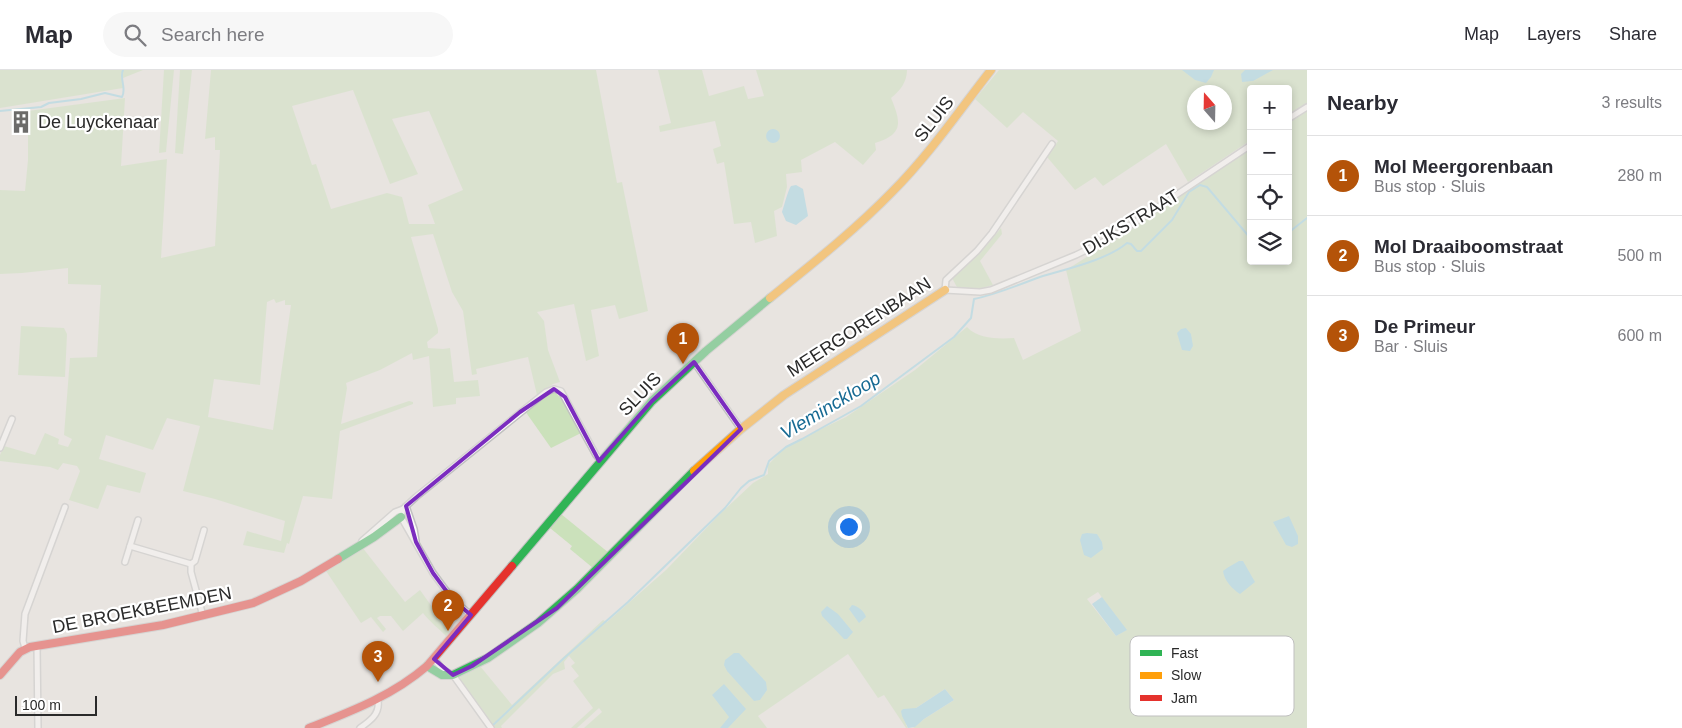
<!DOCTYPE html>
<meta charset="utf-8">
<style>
body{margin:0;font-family:Helvetica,sans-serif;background:#f7f7f7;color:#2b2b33}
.controls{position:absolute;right:15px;top:15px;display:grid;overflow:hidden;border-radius:5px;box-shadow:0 2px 8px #0003}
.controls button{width:45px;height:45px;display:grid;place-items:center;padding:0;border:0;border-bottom:1px solid #e1e1e2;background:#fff;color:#2b2b33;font:25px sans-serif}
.compass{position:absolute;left:1187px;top:15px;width:45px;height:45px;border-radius:50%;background:#fff;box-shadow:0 2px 8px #0003;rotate:340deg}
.scale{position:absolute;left:15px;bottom:12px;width:82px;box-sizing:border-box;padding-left:5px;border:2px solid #2a2a2a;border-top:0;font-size:14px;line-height:18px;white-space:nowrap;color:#2a2a2a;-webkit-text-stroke:4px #fff;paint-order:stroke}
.you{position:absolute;left:848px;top:456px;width:18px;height:18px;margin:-12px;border:4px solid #fff;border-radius:50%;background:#1a73e8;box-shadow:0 0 0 8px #1a73e833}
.badge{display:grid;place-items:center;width:32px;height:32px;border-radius:50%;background:#b45309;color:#fff;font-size:16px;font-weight:700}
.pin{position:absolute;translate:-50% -41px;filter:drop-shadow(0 1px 2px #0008)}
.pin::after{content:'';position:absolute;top:26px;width:18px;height:15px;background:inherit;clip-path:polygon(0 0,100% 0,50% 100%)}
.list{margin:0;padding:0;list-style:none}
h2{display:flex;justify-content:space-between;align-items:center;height:65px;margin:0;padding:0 20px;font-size:21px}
h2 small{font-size:16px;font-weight:400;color:#7c7c81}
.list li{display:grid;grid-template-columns:32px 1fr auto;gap:15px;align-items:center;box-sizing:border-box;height:80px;padding:0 20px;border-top:1px solid #e1e1e2}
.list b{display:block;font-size:19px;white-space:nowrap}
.list p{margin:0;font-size:16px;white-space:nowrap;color:#7c7c81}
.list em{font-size:16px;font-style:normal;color:#7c7c81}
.icon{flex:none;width:28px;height:28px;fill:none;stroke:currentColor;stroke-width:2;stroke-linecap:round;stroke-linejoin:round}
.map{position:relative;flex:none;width:1307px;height:658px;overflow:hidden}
header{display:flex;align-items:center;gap:30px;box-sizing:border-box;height:70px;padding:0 25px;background:#fff;border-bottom:1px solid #e1e1e2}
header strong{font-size:24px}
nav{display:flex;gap:28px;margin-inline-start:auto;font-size:18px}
.search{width:350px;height:45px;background:#f7f7f7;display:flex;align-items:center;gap:12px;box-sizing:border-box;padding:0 18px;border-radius:28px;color:#7c7c81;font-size:19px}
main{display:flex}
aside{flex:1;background:#fff}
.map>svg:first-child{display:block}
</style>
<header>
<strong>Map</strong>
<div class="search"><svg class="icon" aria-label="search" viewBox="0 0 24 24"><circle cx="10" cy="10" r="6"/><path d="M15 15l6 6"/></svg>Search here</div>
<nav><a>Map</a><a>Layers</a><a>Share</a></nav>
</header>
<main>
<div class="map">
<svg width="1307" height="658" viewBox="0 0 1307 658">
<rect width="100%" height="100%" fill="#e8e4e0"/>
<g fill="#cbe1bb" fill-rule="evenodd">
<path d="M0,0h143l-20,8v10l-123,20z"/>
<path d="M164,0h10l-8,82 -7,1z"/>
<path d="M180,0h12l-9,84 -8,-1z"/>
<path d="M211,0h385l21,113 5,-1 26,129 -29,8 -4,-14 -24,5 8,46 -13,5 -12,-57 -37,8 7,9 4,29 12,32 -7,2 -16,11 -9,-38 -52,12 1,5 -5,1 -9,-64 -11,-19 -19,-58 -22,3 27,92v4l-11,9 1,6 15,1 7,-1 4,34 24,-2 2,16 -24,2v6l-23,3 -4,-51 -16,4 -1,-7 -32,17 -34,13 1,5 -6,36 68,-23 4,1v2l-73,27 -8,68 -29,-3 -14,48 -2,-1 -3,10 -41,-8 4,-14 34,10 4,-20 -70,-22 -32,-8 17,-65 -33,-8 -14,32 -47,-15 -7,24 47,14 -6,20 -33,-8 -9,24 -29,-9 11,-29 -3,-5 -14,-3 -5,7 -8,-3 -50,-6v-6l4,-9 31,9 10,-22 14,6 -1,5 10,3 4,-8 -8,-4 6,-77 27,-1 4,-72 -33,-1v-16l-46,5 -22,1v-84l25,1 3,-31v-49l97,-13 -4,68 46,-7 -6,99 54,-12 5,-96h-5v-13l-10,2zM353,20l37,94 28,-10 -26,-55 37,-8 34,79 -35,15 7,19h-26l-7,-27 -15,-4 -56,16 -15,-45 -4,1 -20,-59zM274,229l2,4 9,-3v5h6l-18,125 -65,-13 6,-38 46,6 7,-83z"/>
<path d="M658,0h44l7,26 35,-10 4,13 16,-3 -8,-26h151c0,12 -7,21 -16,28 10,24 13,36 -16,45l1,7 -13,15 -28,-23 -34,18 1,12 -16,2 1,13 -5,20 -8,4 3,25 -22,7 -4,-21 -17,2 -10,-62 -7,2 -4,-15 8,-3 -6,-25 -55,11 -1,-6 12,-3z"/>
<path d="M999,0h308v33l-19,12v-26h-37v51l-63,42 -22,-38 -63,42 -8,-9 -20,13 -28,-33 11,-16 -35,-29 -16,16 -32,-29zM1194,22h30v30h-30z"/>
<path d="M1307,40v618h-394l11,-9 30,-19 -9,-11 -29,19 -10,17 2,3h-2l-22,-33 -6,3 -30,-44 -90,62 9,12h-183l18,-16 -3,-4 -22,20h-6l22,-20 -20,-27 6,-5 -8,-10 4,-3 -6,-7 -5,6 1,7 -12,5 -52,52 1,2h-8l-35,-47 2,-6 19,-9 32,39 91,-85 4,2 59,-52 54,-56 33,-31 15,-9v-9l18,-19 60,-29 69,-47 52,-43c11,12 32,12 47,11l9,22 58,-29 -15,-61 69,-43 116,-79v113h37v-138zM1098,522l28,38 -10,6 -29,-37z"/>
<path d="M1001,158l1,6 -22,27 13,24 -11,3 -24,1 -6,-11 35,-33z"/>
<path d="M21,256l43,2 3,6 -2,43 -47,-2z"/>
<path d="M550,323h6l5,6 20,34 -30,15 -26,-37z"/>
<path d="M561,444l48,39 -16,15 -23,-19 2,-3 -22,-18z"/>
<path d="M362,477l43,55 15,-12 30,42 -4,4c-8,-8 -16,-14 -23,-23l-20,18 -12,-15h-11l-3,2 9,11 -3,3 -12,-15 -10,6 -35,-52z"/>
</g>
<g fill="#98d2e5">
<path d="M1182,0h32l-3,7 -5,6 -11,-3z"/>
<path d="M1245,0h28l-20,11 -11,1 -1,-8z"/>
<circle cx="773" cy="66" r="7"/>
<path d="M796,115l7,4 5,27 -12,9 -10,-4 -4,-9c2,-6 6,-22 9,-26z"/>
<path d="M1186,258l5,6 2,12 -3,5 -8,-1 -5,-17 4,-4z"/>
<path d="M1289,446l9,20v8l-6,3 -6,-2 -13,-23z"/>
<path d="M1087,463l10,1 5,8 1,7 -12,9 -7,-3 -4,-15 2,-6z"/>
<path d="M1239,491h4l12,21 -15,12c-8,-5 -16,-14 -17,-23l4,-3z"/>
<path d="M1102,527l25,33 -11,6 -24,-32z"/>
<path d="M852,535c6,1 12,6 14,12l-7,6 -10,-14z"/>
<path d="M827,536l11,8 15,18 -6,7h-3l-22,-23 -1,-4z"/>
<path d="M734,583h5l27,29 1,8 -7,10 -6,1 -27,-30 -3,-6 1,-5z"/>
<path d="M724,614l22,25 -18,19h-8l9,-11 -17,-22z"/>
<path d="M945,619l9,11 -30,19 -9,8 -7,1 -6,-12 -1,-5 2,-2 13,-1z"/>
</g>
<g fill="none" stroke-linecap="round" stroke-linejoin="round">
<g stroke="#98d2e5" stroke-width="2">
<path d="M0,41l41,-4 8,-4 32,-4 24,-6 17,4c5,-8 -3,-19 1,-27"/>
<path d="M1288,163l19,-15"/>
<path d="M491,657l72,-68 65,-57 97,-94 16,-20 8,-7 15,-6 5,-14 17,-14 16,-8 59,-33 93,-69 17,-19 3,-19c23,-5 44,-14 66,-22 26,-8 67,-17 87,-34l4,1 6,7h4l31,-31 17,-28 11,-7 7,2 44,52"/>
</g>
<defs>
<g id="street">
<path d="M1288,49l19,-12"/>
<path d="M1052,74l-60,89 -15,18 -31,29 -1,10 35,2 11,-2 85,-35 37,-18 138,-92"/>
<path d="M694,292l47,67"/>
<path d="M0,378l12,-29"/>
<path d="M406,436l8,23 2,12"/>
<path d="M362,471l33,-29 8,-3"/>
<path d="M130,476l61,18v8l12,44"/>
<path d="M125,492l13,-42"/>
<path d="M191,494l4,-3 9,-31"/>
<path d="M471,545l-18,-15 -20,-27 -32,-56 2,-8 13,-12 130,-105 8,-3 7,2 35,64 4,5"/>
<path d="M37,576l1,82"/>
<path d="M25,578l-2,-7 2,-27 40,-107"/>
<path d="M434,589l9,11 10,5 38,53"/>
<path d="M360,658c10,-7 20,-14 18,-27"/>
</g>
<g id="fast">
<path d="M338,489l36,-22 27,-20"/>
<path d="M512,496l140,-165 54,-50 64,-53"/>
<path d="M427,596l15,9h11l35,-17 50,-35 39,-34 117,-118"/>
</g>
<g id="slow">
<path d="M770,228c42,-34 84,-67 122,-106 37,-37 67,-81 99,-122"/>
<path d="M694,401l47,-42 43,-34 161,-105"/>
</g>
<g id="jam">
<path d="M0,605l20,-23 10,-5 133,-22 90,-22 48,-22 37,-22"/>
<path d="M309,658c43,-17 83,-32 118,-62l85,-100"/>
</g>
</defs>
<use href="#street" stroke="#c1c1c1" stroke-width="8"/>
<use href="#fast" stroke="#c1c1c1" stroke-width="10"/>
<use href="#slow" stroke="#c1c1c1" stroke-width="10"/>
<use href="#jam" stroke="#c1c1c1" stroke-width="10"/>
<use href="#street" stroke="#fcfbfa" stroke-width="5"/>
<use href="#fast" stroke="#30b455" stroke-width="8"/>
<use href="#slow" stroke="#ff9f0a" stroke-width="8"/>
<use href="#jam" stroke="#e5322d" stroke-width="8"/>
</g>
<path d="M0 0H1307V658H0ZM694,292l47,67 -184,179 -85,58 -19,9 -19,-16 37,-44 -18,-15 -20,-27 -17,-31 -10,-36 114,-94 34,-23 11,8 34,64 53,-60z" fill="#e8e4e0" fill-opacity=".55" fill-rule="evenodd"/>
<path fill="none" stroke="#7b2cbf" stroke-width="4" stroke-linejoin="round" d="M694,292l47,67 -184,179 -85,58 -19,9 -19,-16 37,-44 -18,-15 -20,-27 -17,-31 -10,-36 114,-94 34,-23 11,8 34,64 53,-60z"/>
<defs>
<symbol id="building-bare" viewBox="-9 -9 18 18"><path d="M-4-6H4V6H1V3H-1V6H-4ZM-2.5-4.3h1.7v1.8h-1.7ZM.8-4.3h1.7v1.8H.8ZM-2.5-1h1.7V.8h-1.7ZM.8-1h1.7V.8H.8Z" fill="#6c6b6a" stroke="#fff" stroke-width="2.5" paint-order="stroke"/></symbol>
</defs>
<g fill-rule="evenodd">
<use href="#building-bare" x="5" y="36" width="32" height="32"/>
</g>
<g text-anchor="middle" stroke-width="4.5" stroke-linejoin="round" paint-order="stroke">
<g font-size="18" fill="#2a2a2a" stroke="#fff">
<text transform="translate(934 49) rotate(-52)" y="6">SLUIS</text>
<text transform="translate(1131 152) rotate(-31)" y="6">DIJKSTRAAT</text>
<text transform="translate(859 257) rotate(-33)" y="6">MEERGORENBAAN</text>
<text transform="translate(640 324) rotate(-46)" y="6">SLUIS</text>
<text transform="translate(142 540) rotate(-11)" y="6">DE BROEKBEEMDEN</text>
</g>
<g font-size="18" fill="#2a2a2a" stroke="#fff" text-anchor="start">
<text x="38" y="58">De Luyckenaar</text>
</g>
<g font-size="19" font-style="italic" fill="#166a93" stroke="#fff">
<text transform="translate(830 335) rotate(-31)" y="7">Vleminckloop</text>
</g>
</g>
<rect x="1130" y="566" width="164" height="80" rx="8" fill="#fff" stroke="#bfbfbf" stroke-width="1"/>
<rect x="1140" y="580" width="22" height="6" fill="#30b455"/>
<rect x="1140" y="602" width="22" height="7" fill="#ff9f0a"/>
<rect x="1140" y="625" width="22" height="6" fill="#e5322d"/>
<g font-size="14" fill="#2a2a2a">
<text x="1171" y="588">Fast</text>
<text x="1171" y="610">Slow</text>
<text x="1171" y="633">Jam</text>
</g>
</svg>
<div class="controls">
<button>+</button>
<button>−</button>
<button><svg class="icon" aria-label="locate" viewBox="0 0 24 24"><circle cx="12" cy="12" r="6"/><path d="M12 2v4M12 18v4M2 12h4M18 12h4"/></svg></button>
<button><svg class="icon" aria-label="layers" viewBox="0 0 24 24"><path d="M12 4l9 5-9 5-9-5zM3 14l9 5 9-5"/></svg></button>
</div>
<svg class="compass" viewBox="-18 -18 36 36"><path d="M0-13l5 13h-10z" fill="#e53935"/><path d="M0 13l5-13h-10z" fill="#7c7c81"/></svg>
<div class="scale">100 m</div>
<div class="you"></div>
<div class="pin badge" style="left:683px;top:294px">1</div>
<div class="pin badge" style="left:448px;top:561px">2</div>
<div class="pin badge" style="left:378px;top:612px">3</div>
</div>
<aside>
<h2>Nearby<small>3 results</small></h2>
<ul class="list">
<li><span class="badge">1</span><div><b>Mol Meergorenbaan</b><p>Bus stop · Sluis</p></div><em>280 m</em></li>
<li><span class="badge">2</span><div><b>Mol Draaiboomstraat</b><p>Bus stop · Sluis</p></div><em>500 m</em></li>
<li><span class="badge">3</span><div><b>De Primeur</b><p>Bar · Sluis</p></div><em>600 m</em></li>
</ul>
</aside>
</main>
